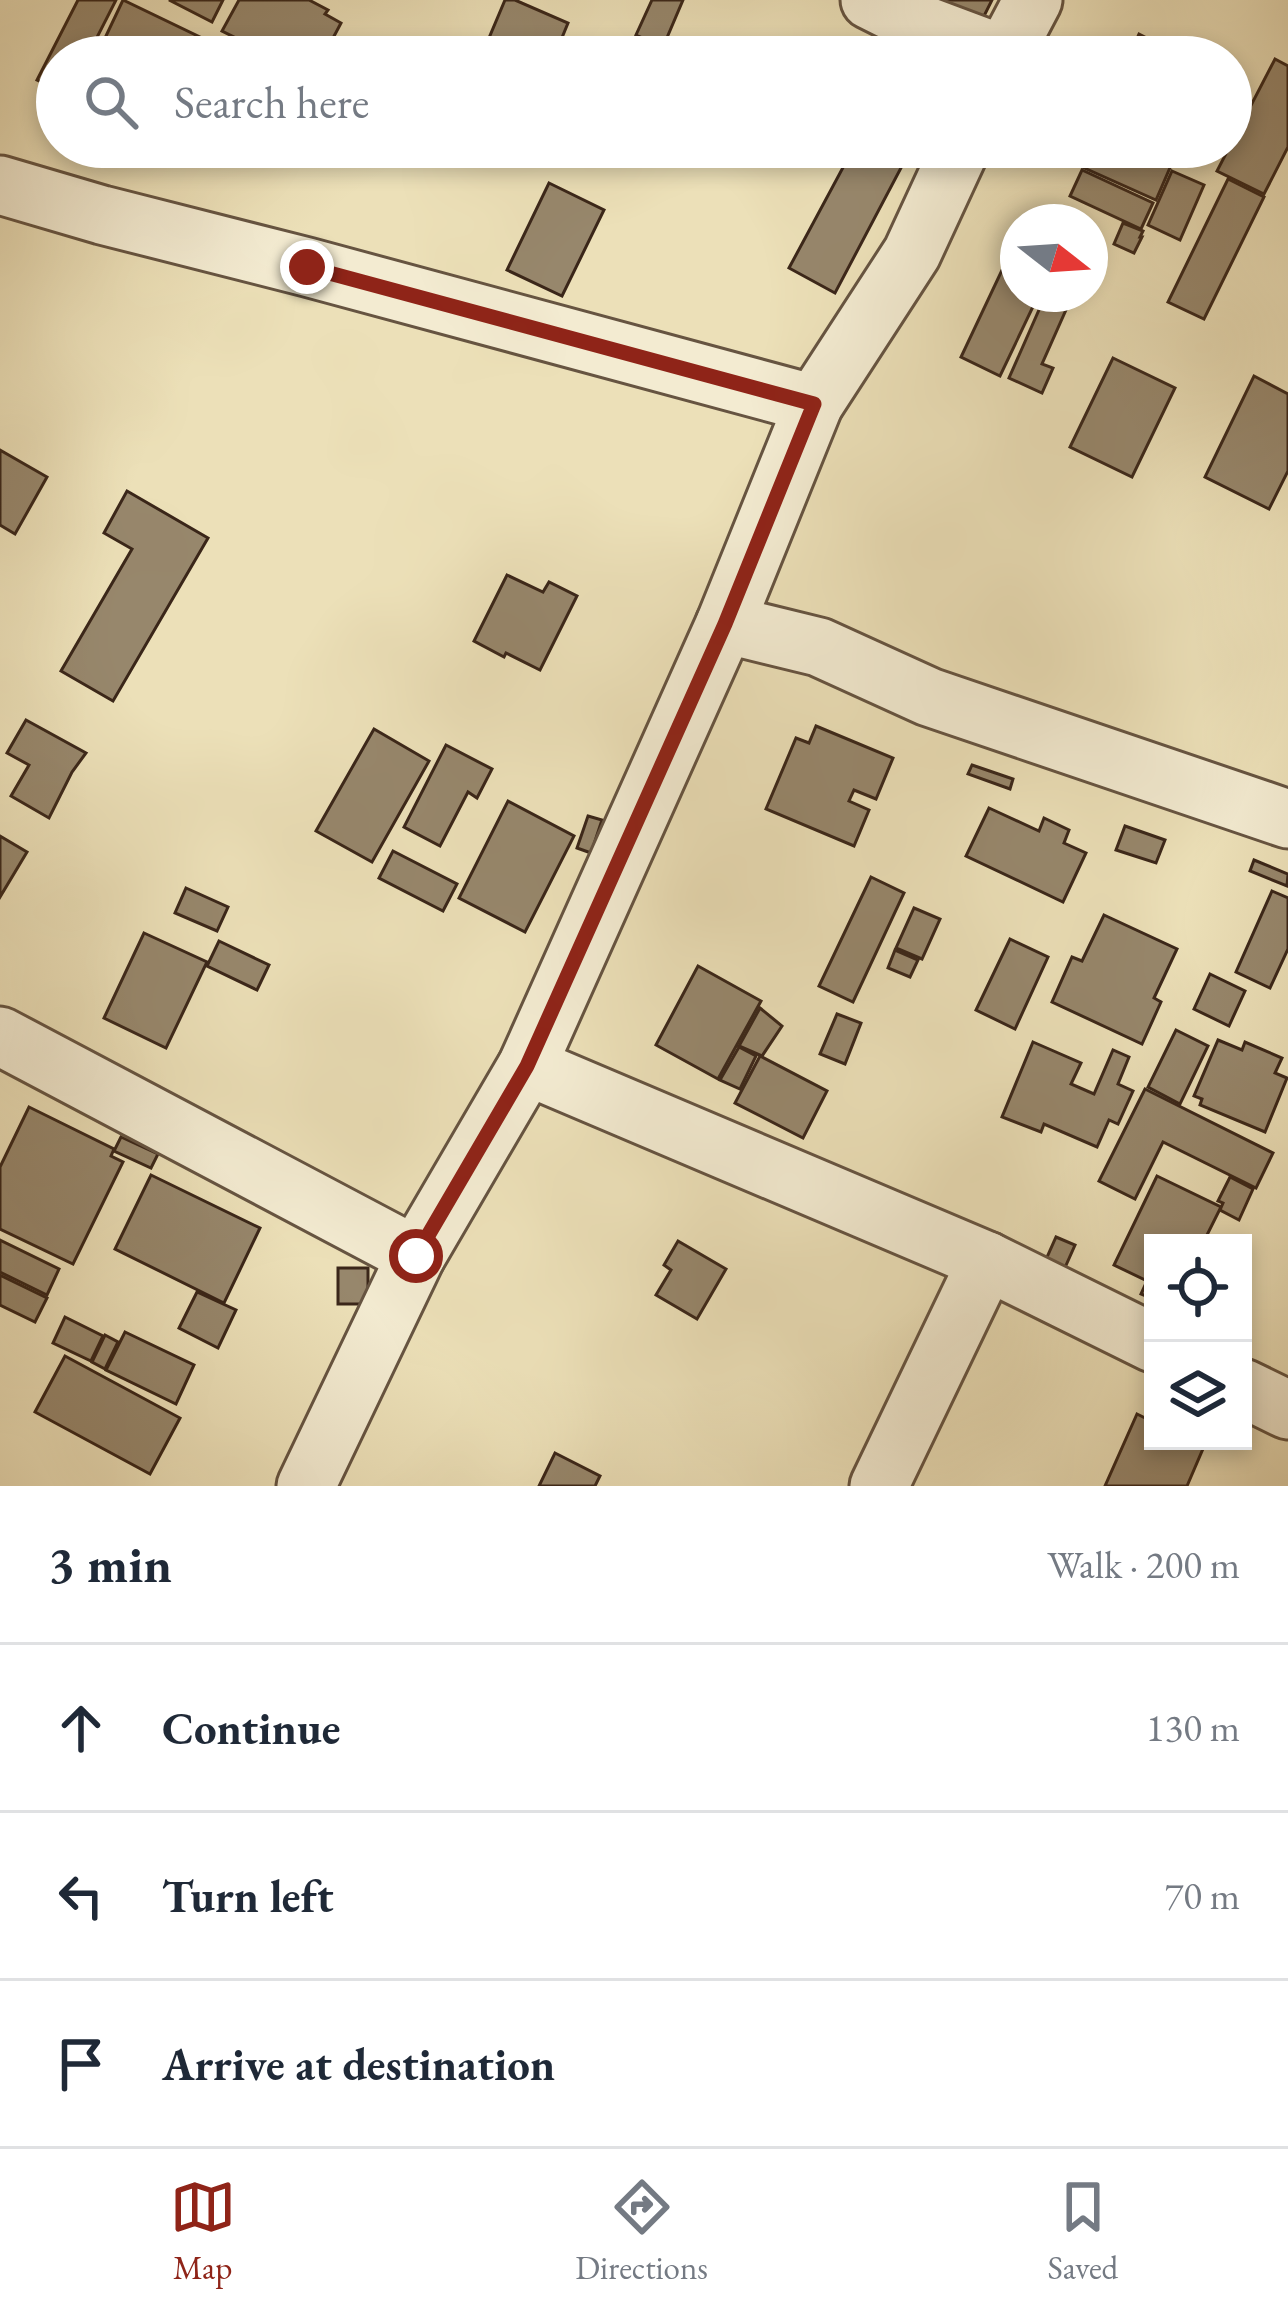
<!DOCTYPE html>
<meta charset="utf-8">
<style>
body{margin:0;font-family:"EB Garamond",serif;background:#f2f2f3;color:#1f2937}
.controls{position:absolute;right:36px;bottom:36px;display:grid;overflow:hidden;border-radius:0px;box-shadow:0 6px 18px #0003}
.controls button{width:108px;height:108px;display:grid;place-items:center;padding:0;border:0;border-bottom:3px solid #e0e1e3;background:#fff;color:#1f2937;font:60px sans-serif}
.compass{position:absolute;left:1000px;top:204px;width:108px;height:108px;border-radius:50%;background:#fff;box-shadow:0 6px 18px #0003;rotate:107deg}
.stop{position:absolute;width:36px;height:36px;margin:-27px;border:9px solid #8f2418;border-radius:50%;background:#fff}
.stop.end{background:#8f2418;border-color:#fff;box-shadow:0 3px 12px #0008}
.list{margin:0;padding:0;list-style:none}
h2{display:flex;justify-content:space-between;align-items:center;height:156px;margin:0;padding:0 48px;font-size:51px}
h2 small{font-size:39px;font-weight:400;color:#747a83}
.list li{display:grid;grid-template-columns:78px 1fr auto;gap:36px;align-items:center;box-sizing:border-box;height:168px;padding:0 48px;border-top:3px solid #e0e1e3}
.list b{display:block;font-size:45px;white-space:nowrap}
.list em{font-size:39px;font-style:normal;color:#747a83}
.icon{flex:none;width:66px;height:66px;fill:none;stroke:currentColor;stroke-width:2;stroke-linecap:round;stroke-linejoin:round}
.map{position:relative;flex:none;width:1288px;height:1486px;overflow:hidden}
.search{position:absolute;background:#fff;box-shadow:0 6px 18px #0003;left:36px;right:36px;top:36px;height:132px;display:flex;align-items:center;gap:30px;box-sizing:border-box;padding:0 42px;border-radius:66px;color:#747a83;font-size:45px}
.sheet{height:660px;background:#fff}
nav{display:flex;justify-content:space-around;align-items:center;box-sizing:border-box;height:168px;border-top:3px solid #e0e1e3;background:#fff;font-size:33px;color:#747a83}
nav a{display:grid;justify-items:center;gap:6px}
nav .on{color:#8f2418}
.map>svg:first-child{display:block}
</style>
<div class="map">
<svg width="1288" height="1486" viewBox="0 0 1288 1486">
<rect width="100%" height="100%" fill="#ece0b8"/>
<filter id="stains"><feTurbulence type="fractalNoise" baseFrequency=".00167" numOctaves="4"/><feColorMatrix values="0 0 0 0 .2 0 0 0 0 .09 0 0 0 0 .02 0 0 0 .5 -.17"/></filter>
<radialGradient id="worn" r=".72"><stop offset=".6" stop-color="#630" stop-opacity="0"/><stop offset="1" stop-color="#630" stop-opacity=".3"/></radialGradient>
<g fill="#97876c" stroke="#3a2619" stroke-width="3">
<path d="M78,0h38l-29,57h-30v32l-20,-9z"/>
<path d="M123,0l81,39 -8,18h-100z"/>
<path d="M169,0h54l-11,22z"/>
<path d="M239,0h70l19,10 -3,4 16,9 -18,34h-84l7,-14 -24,-12z"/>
<path d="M505,0h10l53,23 -14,34h-37l2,-6 -30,-13z"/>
<path d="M652,0h31l-20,47 -27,-12z"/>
<path d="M911,0h81l-17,34z"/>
<path d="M1139,34l33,17 1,-3 20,9h-74l7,-15 8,3z"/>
<path d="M1275,59l13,7v81l-24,47 -47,-23z"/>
<path d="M854,147h58l-77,146 -46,-25z"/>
<path d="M1078,147h58l36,16 -16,37 -85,-38z"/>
<path d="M1082,170l71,33 -12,26 -71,-33z"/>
<path d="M1172,171l32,14 -24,55 -32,-15z"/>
<path d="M1228,179l36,18 -60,122 -36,-17z"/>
<path d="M549,183l55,27 -42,86 -55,-26z"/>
<path d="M1123,223l20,8 -3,6h2l-8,16 -20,-9z"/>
<path d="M1003,268l15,7v19h21l-39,82 -39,-19z"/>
<path d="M1046,294l23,9 -27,61 11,4 -11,25 -33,-15z"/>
<path d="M1113,358l62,30 -43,89 -62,-30z"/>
<path d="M1254,376l34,18v77l-19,38 -64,-32z"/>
<path d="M0,450l47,27 -32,57 -15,-9z"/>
<path d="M127,491l81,47 -95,163 -52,-30 71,-122 -28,-16z"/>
<path d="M507,575l36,17 6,-10 28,14 -37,74 -34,-17 -2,4 -30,-16z"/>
<path d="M26,720l60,33 -14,19 -23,46 -38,-22 18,-31 -22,-12z"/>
<path d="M816,726l77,32 -17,41 -22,-9 -5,11 20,9 -15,36 -88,-37 30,-71 13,5z"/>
<path d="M374,729l55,32 -57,101 -56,-31z"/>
<path d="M446,745l46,24 -15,29 -9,-6 -28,54 -36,-19z"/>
<path d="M972,765l41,14 -3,10 -42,-15z"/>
<path d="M508,801l66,35 -49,96 -66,-34z"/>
<path d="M989,808l50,23 5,-13 25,12 -5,13 22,10 -23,49 -97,-46z"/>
<path d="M588,816l14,4 -11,33 -14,-5z"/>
<path d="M1125,826l40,14 -9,23 -40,-13z"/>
<path d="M0,836l27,16 -27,45z"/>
<path d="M393,851l64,33 -14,27 -64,-33z"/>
<path d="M1254,860l34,14 -1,12 -37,-15z"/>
<path d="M871,877l33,16 -51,109 -34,-16z"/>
<path d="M186,888l42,19 -11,24 -42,-18z"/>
<path d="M1272,891l16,7v51l-18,39 -34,-16z"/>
<path d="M914,908l26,11 -18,40 -26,-11z"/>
<path d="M1104,915l73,34 -23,49 7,4 -19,42 -90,-42 20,-45 10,4z"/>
<path d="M144,933l63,29 -41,86 -62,-30z"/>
<path d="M1010,939l38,18 -33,72 -39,-19z"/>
<path d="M219,941l50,24 -12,25 -50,-24z"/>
<path d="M895,950l23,10 -8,17 -22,-9z"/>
<path d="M698,966l63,35 -43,78 -62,-34z"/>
<path d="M1210,974l35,17 -16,35 -35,-17z"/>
<path d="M760,1008l22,18 -20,30 -23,-10z"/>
<path d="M837,1014l24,9 -16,41 -25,-10z"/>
<path d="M1176,1030l32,16 -28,58 -32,-17z"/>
<path d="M1218,1040l24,10 3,-8 37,16 -7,15 12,5 -22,54 -65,-27 2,-6 -8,-3z"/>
<path d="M1033,1042l48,21 -10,21 23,10 19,-44 16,7 -11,27 15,7 -15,33 -9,-4 -12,27 -53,-23 -3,8 -39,-15z"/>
<path d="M739,1047l17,9 -16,33 -20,-9z"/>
<path d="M760,1056l67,35 -24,47 -68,-35z"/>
<path d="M1145,1089l128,64 -17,35 -93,-46 -28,57 -36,-18z"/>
<path d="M29,1107l85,42 -3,7 12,6 -50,102 -73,-35v-62z"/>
<path d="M121,1137l37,17 -7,14 -37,-17z"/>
<path d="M151,1175l109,53 -36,75 -109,-54z"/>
<path d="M1157,1176l64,31 -18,36h-50v56l-12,-5 6,-13 -33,-16z"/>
<path d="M1230,1177l23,12 -14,31 -19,-10 3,-7 -5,-2z"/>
<path d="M1056,1237l19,8 -12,27 -19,-8z"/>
<path d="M0,1240l59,29 -12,26 -47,-23z"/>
<path d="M678,1241l48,28 -29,50 -41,-24 15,-25 -7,-5z"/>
<path d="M338,1268h30v21h8l-1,15h-37z"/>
<path d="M0,1275l47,23 -12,24 -35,-17z"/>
<path d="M197,1292l39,18 -18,38 -39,-20z"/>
<path d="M65,1317l38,19 -12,25 -38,-18z"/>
<path d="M125,1332l69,33 -18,39 -70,-34z"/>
<path d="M105,1335l13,7 -13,27 -13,-7z"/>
<path d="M65,1356l115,62 -30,56 -115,-62z"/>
<path d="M1137,1414l16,8v19h44l8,3 -18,42h-82z"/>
<path d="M555,1453l45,23 -5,10h-56z"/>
</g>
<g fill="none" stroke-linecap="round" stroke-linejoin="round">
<defs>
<g id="minor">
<path d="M870,0l38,19 96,36"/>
<path d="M1003,57l30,-57"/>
<path d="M0,185l102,30 205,52 507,137"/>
<path d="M725,624l94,23 110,50 359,122"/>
<path d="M0,1036l416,220"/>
<path d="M527,1066l460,195 166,82"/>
<path d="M1243,1388l45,22"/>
<path d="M306,1486l110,-230 111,-190 198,-442 89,-220 98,-151 49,-106"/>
<path d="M879,1486l108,-225"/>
</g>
</defs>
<use href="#minor" stroke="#665441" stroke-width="63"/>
<use href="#minor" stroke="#f3ebd1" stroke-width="57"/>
</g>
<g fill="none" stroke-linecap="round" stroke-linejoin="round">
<path stroke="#8f2418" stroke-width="15" d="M307,267l507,137 -89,220 -198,442 -111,190"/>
</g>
<rect width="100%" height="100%" filter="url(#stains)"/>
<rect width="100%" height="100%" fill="url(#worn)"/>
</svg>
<div class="controls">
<button><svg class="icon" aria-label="locate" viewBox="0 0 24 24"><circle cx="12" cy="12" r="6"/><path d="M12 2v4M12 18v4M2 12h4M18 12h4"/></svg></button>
<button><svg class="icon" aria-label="layers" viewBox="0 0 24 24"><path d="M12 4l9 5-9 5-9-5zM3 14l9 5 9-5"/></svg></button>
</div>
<svg class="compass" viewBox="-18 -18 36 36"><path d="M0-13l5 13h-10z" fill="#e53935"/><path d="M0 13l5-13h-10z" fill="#747a83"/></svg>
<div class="stop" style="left:416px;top:1256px"></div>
<div class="stop end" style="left:307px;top:267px"></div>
<div class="search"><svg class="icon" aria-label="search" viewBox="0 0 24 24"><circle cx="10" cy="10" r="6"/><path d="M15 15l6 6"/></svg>Search here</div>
</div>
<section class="sheet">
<h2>3 min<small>Walk · 200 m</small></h2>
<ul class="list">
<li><svg class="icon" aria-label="ahead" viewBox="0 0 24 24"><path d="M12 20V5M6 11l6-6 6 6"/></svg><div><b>Continue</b></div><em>130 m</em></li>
<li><svg class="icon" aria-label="left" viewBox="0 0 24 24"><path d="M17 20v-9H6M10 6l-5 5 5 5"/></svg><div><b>Turn left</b></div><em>70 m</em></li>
<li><svg class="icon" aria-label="arrive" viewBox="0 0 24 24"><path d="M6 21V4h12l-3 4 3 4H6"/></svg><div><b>Arrive at destination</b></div></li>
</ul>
</section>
<nav>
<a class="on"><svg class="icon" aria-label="map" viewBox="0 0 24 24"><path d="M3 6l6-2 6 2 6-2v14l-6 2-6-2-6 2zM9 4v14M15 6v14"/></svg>Map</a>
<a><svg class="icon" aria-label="directions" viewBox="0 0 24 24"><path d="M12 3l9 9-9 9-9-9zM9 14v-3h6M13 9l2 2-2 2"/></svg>Directions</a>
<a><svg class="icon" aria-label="saved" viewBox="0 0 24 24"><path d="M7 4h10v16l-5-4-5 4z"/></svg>Saved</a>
</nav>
